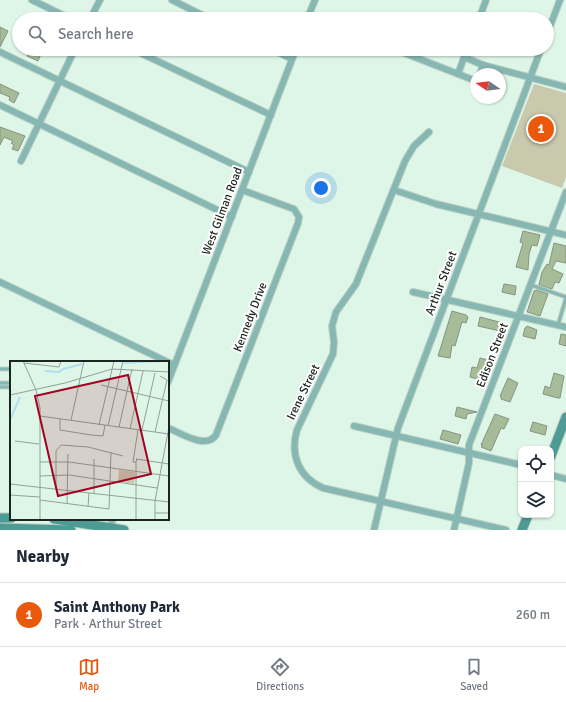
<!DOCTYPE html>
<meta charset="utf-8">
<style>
body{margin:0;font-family:Signika,sans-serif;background:#f2f2f3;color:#1f2937}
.controls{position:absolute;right:12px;bottom:12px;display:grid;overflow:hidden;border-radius:8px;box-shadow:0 1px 3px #0004}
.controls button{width:36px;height:36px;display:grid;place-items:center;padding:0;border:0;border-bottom:1px solid #e0e1e3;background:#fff;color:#1f2937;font:20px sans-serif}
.compass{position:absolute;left:470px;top:68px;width:36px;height:36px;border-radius:50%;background:#fff;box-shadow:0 1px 3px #0004;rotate:283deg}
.you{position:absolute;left:321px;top:188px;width:14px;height:14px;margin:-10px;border:3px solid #fff;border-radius:50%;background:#1a73e8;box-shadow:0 0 0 6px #1a73e833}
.badge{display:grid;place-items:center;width:26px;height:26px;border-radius:50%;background:#ea580c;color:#fff;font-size:13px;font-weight:700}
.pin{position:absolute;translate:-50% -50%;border:2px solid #fff;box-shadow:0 1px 4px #0006}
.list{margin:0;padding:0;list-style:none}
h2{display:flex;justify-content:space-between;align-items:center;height:52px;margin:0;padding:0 16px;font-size:17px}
h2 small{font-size:13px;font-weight:400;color:#747a83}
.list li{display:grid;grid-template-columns:26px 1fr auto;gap:12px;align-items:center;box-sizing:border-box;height:64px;padding:0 16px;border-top:1px solid #e0e1e3}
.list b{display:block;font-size:15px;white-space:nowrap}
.list p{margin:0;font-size:13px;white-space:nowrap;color:#747a83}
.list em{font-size:13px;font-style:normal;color:#747a83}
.icon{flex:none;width:22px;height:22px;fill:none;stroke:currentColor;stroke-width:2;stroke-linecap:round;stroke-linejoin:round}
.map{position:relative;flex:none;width:566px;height:530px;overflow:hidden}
.search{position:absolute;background:#fff;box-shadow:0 1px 3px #0004;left:12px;right:12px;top:12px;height:44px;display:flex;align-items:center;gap:10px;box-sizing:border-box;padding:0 14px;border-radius:22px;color:#747a83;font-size:15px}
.sheet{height:116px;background:#fff}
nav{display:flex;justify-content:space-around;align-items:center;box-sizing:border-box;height:56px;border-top:1px solid #e0e1e3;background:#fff;font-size:11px;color:#747a83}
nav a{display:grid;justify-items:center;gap:2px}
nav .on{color:#ea580c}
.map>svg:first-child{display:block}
</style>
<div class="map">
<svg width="566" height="530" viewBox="0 0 566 530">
<rect width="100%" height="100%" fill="#def6e8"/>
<path fill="#c9c9ae" d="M534,84l32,9v84l-4,11 -60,-22z"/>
<g fill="#a6bc99" stroke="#889381">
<path d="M0,27l8,4 -8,16z"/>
<path d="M30,49l11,5 -3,7 -11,-5z"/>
<path d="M0,84l19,9 -5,10 -5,-3 1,-3 -10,-4z"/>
<path d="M0,127l25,9 -7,15 -6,-2 2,-4 -3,-2 2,-2 -9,-4 -4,8z"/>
<path d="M523,231l17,4 -3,11 -5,-1 -3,9 -1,16 -12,-3 7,-24 -3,-1z"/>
<path d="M554,243l12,3v17l-10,-2 -4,8 11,5 -4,9 -4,-1 -3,7 -13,-4 3,-13 5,-8 2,1z"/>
<path d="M504,284l12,2 -1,9 -13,-3z"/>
<path d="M537,290l11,4 -8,22 -13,-4 7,-21z"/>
<path d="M452,311l14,4 2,2 -2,6 -4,-1 -7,24 -3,-1 -2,13 -12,-2z"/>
<path d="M480,317l23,6 -1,6 -2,2 -22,-5z"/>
<path d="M527,326l10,4 -2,9 -12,-3 2,-8z"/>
<path d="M561,334l5,1v11l-7,-2z"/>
<path d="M480,358l8,2 -4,17 -3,3 -11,-3 2,-10 5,1z"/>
<path d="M554,373l10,3 -4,22h-2l-15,-4 2,-8 5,2z"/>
<path d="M508,378l10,5 -8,19 -9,-3v-3h-1z"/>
<path d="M457,407l20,5 -10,2 -1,5 -11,-3z"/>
<path d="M495,414l14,5 -5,10 -3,-1 -10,23 -10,-4 2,-2h-2z"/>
<path d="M533,422l14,4 -2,9 -15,-4z"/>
<path d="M443,430l18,5 -3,9 -18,-5z"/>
</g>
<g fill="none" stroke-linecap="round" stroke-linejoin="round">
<defs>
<g id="lane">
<path d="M531,285l35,12"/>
<path d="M558,325l8,-27"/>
<path d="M0,369h11"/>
<path d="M0,383h7"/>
<path d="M9,383h2"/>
<path d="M0,387h11"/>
</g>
<g id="street">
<path d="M32,0l39,19"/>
<path d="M172,0l38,19"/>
<path d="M90,19l10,-19"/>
<path d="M307,19l8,-19"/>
<path d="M479,19l7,-19"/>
<path d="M547,34l13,-34"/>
<path d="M132,49l139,66"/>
<path d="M271,49l21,10"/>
<path d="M394,49l82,32"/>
<path d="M0,52l249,120"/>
<path d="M464,57l19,8 -3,9"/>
<path d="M483,65l83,22"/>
<path d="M458,74l9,-25"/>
<path d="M0,105l232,112"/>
<path d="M429,132l-15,14 -9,15 -49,123 -20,28 -4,14 2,16 -1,12 -36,76c-7,24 1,47 26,58l183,42"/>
<path d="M21,161l54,-112"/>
<path d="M394,190l42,14 130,31"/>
<path d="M0,282l174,83"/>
<path d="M413,292l153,35"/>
<path d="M168,382l128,-333"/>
<path d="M354,426l167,39"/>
<path d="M168,428c13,5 38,22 48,7l82,-212 1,-6 -5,-8 -52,-19"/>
<path d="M551,475l15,4"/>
<path d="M110,527l3,-8"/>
<path d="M374,530l24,-102 143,-379"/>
<path d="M454,530l15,-67v-18l97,-253"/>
</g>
<g id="secondary">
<path d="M551,456l15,-39"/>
<path d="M0,518h11"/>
<path d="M54,519l70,11"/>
<path d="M0,528l71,2"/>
<path d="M522,530l6,-15"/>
</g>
</defs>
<use href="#lane" stroke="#bbd0c4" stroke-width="5"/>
<use href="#street" stroke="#bbd0c4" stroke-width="8"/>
<use href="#secondary" stroke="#bbd0c4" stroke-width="11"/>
<use href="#lane" stroke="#87b7b3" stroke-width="3"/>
<use href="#street" stroke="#87b7b3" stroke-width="6"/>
<use href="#secondary" stroke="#4e9b96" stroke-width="9"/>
</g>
<g text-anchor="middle" stroke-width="4" stroke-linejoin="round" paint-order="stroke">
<g font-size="12" fill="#1b241f" stroke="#fff">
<text transform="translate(222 211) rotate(-69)" y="4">West Gilman Road</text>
<text transform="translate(441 283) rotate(-69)" y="4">Arthur Street</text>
<text transform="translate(250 317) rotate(-69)" y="4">Kennedy Drive</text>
<text transform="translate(492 355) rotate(-69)" y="4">Edison Street</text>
<text transform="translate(303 392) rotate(-64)" y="4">Irene Street</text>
</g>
</g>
<g transform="translate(10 361)">
<rect width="159" height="159" fill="#def6e8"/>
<path d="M109,109l16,2 -1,12 -16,-3z" fill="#c9c9ae"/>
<path fill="none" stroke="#b0e0ee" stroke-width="2" d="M114,2l37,-2M35,10l14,1 4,-3 19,-5M0,59l10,-23"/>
<path fill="none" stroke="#90a298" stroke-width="1" d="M13,0l13,29 4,18v112M14,2l35,4 2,-6M91,24l68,16M0,34l55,-12 47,-14 57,3M30,55l129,18M50,58v11l31,5 12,1 2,-11M61,59l13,-59M89,64l15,-64M98,65l15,-65M109,66l13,-58M120,68l13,-58M132,69l13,-57M145,71l12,-52 -7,-4M5,80l24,3M84,98v35M126,98l33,5M127,98l-1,3h-3l5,-32M30,101h29l100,14M30,115l29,-1 88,13M0,123l159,18M46,127v-37l5,-6 27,2 35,9M0,134l30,2M30,139l69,9 2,-57M57,143l1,-50M78,146l1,-14M145,152h14M102,159h32M126,159v-58M145,159v-19l14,-74"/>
<path fill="#a20322" fill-opacity="0.15" stroke="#a20322" stroke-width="2" d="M118,14l23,99 -93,22 -23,-100z"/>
<rect width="159" height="159" fill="none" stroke="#1b241f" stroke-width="2"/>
</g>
</svg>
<div class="controls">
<button><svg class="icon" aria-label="locate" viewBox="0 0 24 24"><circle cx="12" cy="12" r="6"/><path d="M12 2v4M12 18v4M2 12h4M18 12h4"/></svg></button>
<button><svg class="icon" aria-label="layers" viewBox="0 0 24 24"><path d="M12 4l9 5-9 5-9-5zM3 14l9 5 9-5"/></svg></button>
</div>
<svg class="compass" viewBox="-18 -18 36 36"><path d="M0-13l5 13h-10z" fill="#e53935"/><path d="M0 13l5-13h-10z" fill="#747a83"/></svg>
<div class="you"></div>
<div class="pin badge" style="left:541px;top:129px">1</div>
<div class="search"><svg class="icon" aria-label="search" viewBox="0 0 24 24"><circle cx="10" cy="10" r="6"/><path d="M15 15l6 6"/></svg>Search here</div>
</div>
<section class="sheet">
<h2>Nearby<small></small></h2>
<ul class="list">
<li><span class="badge">1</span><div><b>Saint Anthony Park</b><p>Park · Arthur Street</p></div><em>260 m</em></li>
</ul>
</section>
<nav>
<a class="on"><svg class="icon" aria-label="map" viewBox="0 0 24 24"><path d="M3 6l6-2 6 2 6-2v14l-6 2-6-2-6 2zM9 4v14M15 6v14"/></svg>Map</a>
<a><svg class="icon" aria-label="directions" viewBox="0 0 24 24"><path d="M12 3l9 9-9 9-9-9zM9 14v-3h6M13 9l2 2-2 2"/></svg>Directions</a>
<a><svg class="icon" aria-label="saved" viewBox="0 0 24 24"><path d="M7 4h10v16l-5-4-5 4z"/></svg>Saved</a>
</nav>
